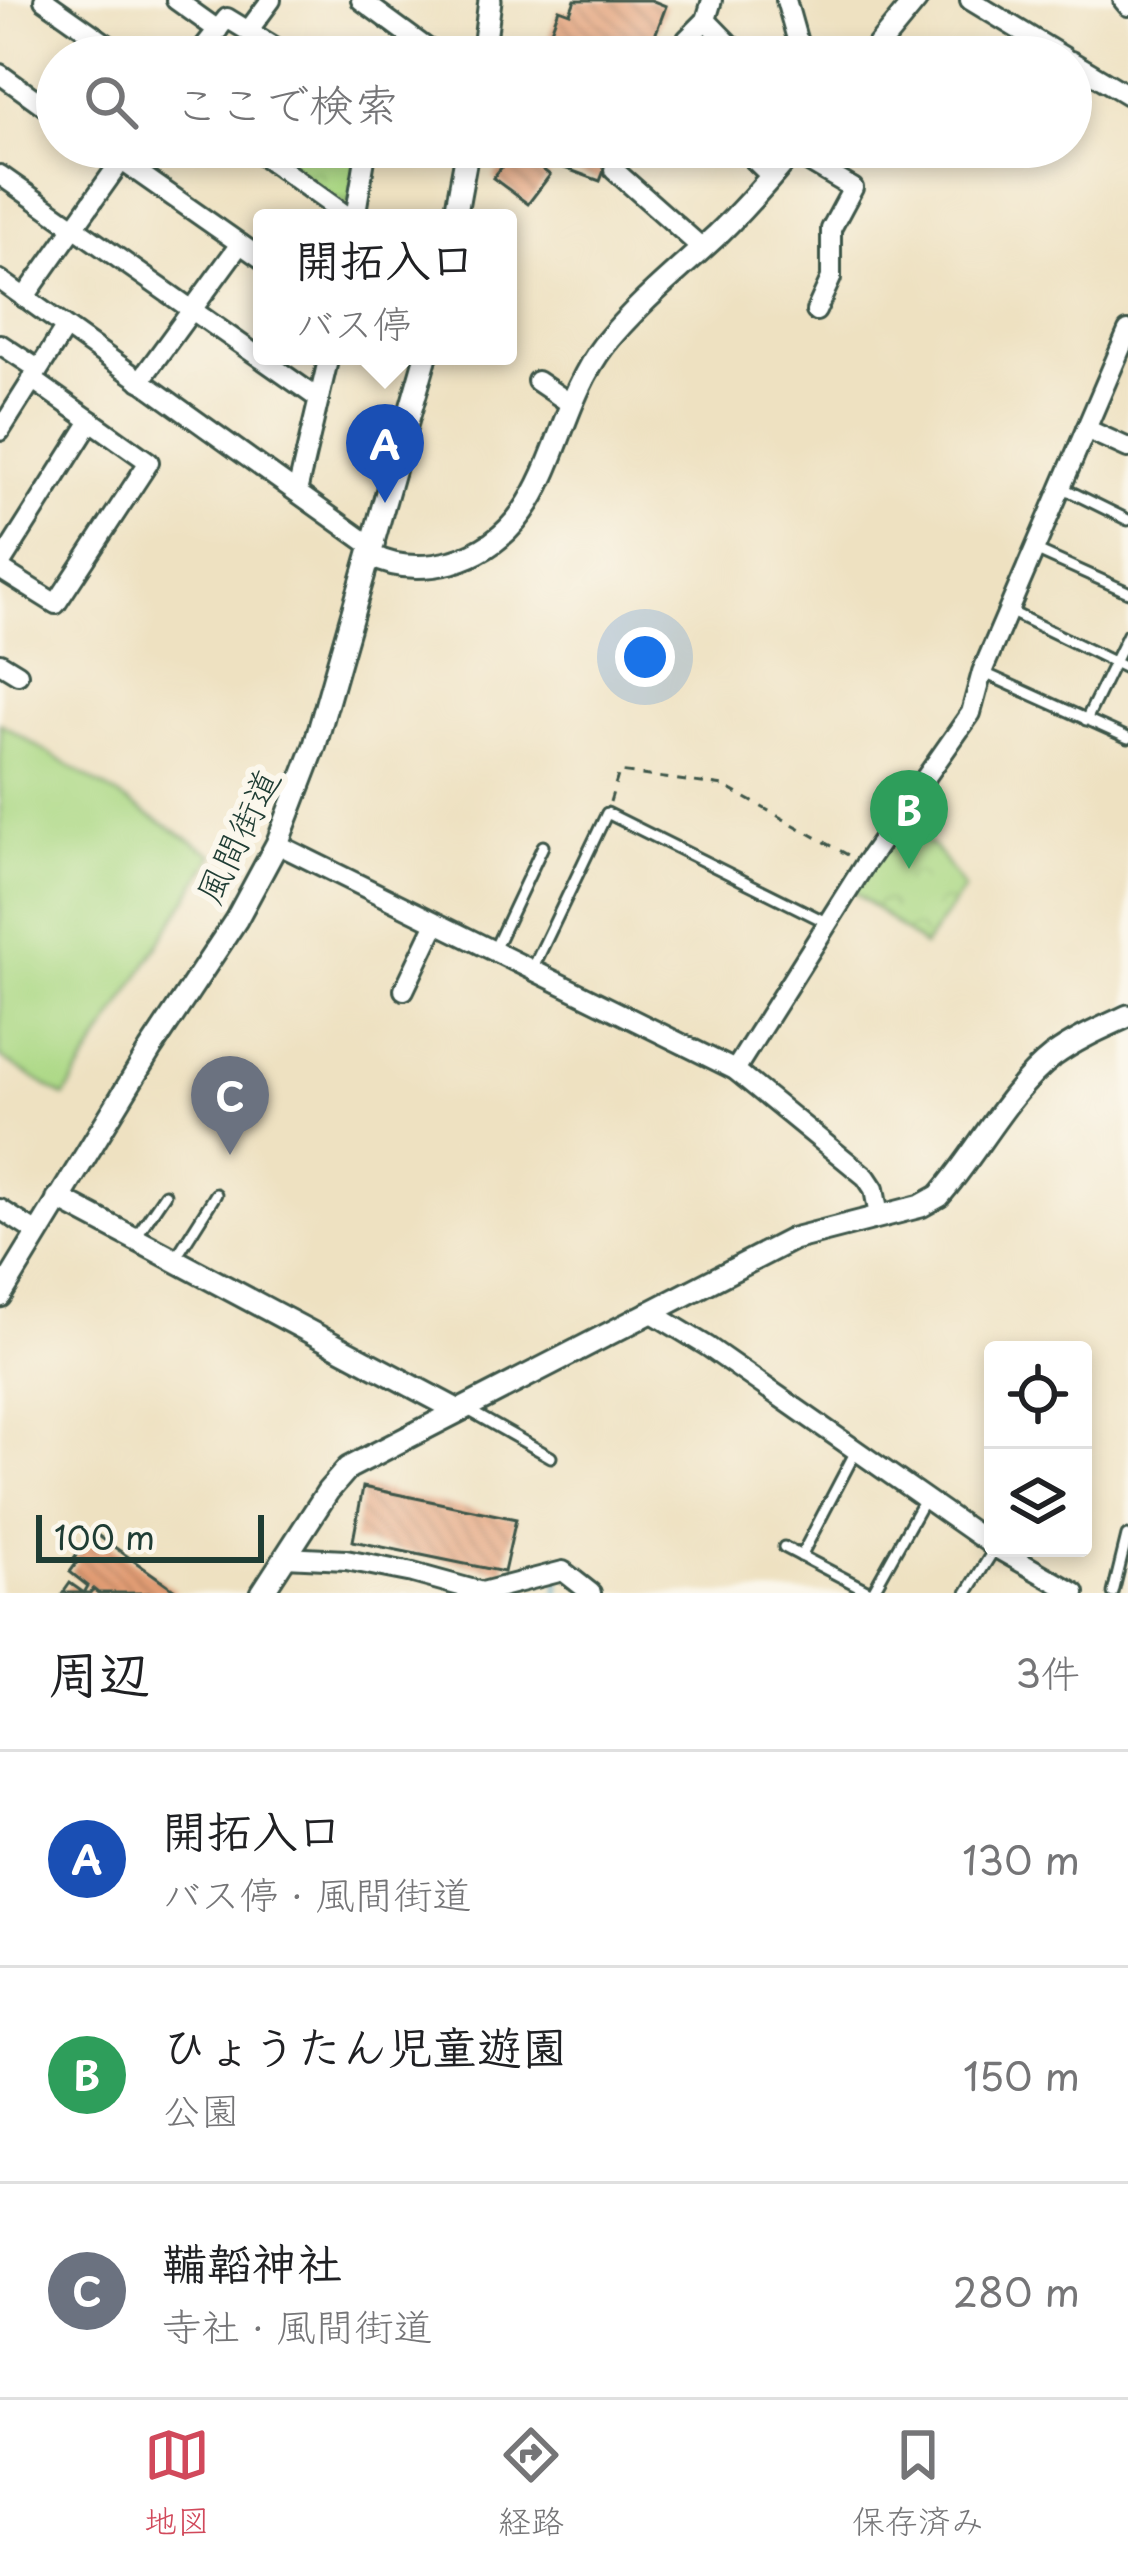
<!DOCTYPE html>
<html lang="ja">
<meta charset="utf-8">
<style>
body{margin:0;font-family:"Playpen Sans","Klee One",sans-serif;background:#f6f6f6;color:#202124}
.controls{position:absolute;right:36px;bottom:36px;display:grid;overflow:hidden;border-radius:12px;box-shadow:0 6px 18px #0003}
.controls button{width:108px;height:108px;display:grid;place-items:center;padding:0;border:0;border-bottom:3px solid #e0e0e0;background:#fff;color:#202124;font:60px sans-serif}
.scale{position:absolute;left:36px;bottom:30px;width:228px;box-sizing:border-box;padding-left:12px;border:6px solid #1f3d34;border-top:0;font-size:33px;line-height:42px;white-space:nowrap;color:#1f3d34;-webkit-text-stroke:9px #fbf7ec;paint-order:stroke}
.you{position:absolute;left:645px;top:657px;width:42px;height:42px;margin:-30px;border:9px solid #fff;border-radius:50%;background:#1a73e8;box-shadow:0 0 0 18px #1a73e833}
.badge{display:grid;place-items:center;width:78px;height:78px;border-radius:50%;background:#d1495b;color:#fff;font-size:39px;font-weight:700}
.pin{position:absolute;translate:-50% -99px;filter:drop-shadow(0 3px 6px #0008)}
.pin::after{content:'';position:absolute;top:63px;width:42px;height:36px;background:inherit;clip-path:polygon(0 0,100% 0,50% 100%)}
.popup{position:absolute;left:253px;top:209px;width:264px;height:156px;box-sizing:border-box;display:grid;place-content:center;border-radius:12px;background:#fff;filter:drop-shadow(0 3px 9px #0005);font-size:39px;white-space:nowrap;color:#757577}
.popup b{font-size:45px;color:#202124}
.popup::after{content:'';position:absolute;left:50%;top:100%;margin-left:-24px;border:24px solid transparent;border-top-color:#fff}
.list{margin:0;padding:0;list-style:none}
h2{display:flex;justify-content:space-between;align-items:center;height:156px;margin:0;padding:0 48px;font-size:51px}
h2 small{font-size:39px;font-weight:400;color:#757577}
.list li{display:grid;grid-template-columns:78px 1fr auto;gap:36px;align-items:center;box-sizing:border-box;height:216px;padding:0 48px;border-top:3px solid #e0e0e0}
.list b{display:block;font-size:45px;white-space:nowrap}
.list p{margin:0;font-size:39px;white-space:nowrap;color:#757577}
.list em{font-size:39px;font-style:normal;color:#757577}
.icon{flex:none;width:66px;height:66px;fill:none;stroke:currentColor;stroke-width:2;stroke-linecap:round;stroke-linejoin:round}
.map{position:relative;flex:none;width:1128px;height:1593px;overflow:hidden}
.search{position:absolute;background:#fff;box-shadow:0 6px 18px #0003;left:36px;right:36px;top:36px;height:132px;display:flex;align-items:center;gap:30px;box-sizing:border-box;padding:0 42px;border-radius:66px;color:#757577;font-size:45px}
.sheet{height:804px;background:#fff}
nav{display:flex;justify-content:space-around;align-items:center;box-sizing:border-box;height:168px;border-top:3px solid #e0e0e0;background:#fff;font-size:33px;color:#757577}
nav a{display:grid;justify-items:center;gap:6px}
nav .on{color:#d1495b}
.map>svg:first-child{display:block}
</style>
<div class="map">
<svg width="1128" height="1593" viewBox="0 0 1128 1593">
<defs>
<pattern id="park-crowns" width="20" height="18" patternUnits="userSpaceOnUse" patternTransform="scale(3)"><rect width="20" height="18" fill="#abd884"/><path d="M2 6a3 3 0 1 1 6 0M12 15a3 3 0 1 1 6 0" fill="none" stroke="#93ba73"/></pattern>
<pattern id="building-back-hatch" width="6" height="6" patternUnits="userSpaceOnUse" patternTransform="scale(3)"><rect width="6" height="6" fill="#e29d74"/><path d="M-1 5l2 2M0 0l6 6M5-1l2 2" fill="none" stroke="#b78160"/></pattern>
</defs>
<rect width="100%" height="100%" fill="#fbf7ec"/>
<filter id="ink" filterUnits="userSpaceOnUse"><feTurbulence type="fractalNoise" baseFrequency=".00833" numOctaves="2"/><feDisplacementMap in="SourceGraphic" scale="24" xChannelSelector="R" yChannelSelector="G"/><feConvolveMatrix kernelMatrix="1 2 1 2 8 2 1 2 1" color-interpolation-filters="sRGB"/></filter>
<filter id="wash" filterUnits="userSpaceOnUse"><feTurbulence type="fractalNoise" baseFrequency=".004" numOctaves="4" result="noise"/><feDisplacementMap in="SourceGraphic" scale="48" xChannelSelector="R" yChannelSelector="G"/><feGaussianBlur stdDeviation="2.7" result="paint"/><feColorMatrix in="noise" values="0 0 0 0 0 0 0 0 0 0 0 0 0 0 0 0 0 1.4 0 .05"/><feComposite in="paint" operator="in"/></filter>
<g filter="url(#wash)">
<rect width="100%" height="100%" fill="#eee1c1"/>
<g fill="url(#park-crowns)" stroke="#658a5c" stroke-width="3">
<path d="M268,147h92l-9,57 -4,3 -81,-57z"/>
<path d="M901,822l35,27 28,40 -40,57 -71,-55z"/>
</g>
<path fill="#abd884" stroke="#658a5c" stroke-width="3" d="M0,723l214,132 -150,242 -64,-40z"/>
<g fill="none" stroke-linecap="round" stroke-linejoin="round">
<path stroke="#43a6c3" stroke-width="4.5" d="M558,1593l1,-17"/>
</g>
<g id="blocks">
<g fill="url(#building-back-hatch)">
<path d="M575,0h76l15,6 -19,51h-106l18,-48 11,4z"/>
<path d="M543,147h70l-13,34 -41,-15 4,-11z"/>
<path d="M516,149l34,26 -22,29 -35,-26z"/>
<path d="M363,1487l153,32 -12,53 -151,-31z"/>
<path d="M93,1532l82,58 -2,3h-75l-5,-4 -3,4h-27l7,-10 14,10 4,-7 -18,-14 8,-11 -4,-3z"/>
</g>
</g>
</g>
<g filter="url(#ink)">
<use href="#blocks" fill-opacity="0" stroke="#3e5649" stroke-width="3"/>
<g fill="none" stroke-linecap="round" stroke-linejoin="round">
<defs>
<g id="service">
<path d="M1063,488l65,32"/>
<path d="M1035,550l93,42"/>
<path d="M1009,611l119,58"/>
<path d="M982,672l146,66"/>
<path d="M1086,720l42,-86"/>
<path d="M494,950l49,-104"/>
<path d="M532,970l75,-157 221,110"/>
<path d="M135,1238l30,-44"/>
<path d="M175,1259l41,-65"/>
<path d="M468,1410l83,47"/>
<path d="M784,1547l88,46 53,-95"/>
<path d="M801,1556l56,-107"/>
<path d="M967,1593l28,-45"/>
<path d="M1113,1593l14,-57"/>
</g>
<g id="minor">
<path d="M44,0l81,57"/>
<path d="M176,0l42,30"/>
<path d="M361,0l71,52 27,5"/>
<path d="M786,0l16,57"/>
<path d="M970,0l94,57"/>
<path d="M1123,0l5,6"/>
<path d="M706,20l36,37"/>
<path d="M248,31l23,-31"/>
<path d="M687,39l19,-19 6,-20"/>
<path d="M196,57l31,-39 64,39"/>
<path d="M1071,61l57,34"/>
<path d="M0,74l57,41"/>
<path d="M102,147l160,112"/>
<path d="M251,147l99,71"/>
<path d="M741,147l30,29"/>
<path d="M792,152l61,36 -22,41v49l-15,33"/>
<path d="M614,170l88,78"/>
<path d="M0,175l319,224"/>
<path d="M355,218l12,-71"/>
<path d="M0,280l366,262 9,2"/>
<path d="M24,298l107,-151"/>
<path d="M0,344l38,25"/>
<path d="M140,381l100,-137"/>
<path d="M537,381l34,23"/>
<path d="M1086,429l42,19"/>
<path d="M0,431l65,-103"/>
<path d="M297,492l32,-136"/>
<path d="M0,565l91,-144"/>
<path d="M0,569l56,35 93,-142 -117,-83"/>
<path d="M0,663l18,11"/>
<path d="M277,844l458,226 131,107 8,12 5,27"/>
<path d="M404,990l32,-67"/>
<path d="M735,1070l130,-206 106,-151 11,-41 146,-341"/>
<path d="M0,1209l37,24"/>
<path d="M649,1311l58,35 286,200"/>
<path d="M996,1548l79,45"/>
<path d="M285,1557l61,3 67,13 69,19 81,-21 28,22"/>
</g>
<g id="tertiary">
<path d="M483,57l7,-57"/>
<path d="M869,57l47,-57"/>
<path d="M455,218l13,-71"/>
<path d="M372,556c25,13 52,13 80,6 103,-29 96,-144 152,-217 33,-41 73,-73 112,-109 29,-28 55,-58 80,-89"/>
<path d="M58,1198l399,212"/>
<path d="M0,1296l150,-246 86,-130 41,-76 38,-99 111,-389"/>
<path d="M262,1593l66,-102 20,-23 445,-229 128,-33 18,-10c39,-44 68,-104 114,-140 23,-17 49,-28 75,-40"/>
</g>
</defs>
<use href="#service" stroke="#3e5649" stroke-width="15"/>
<use href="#minor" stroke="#3e5649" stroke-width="24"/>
<use href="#tertiary" stroke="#3e5649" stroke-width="27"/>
<path stroke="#3e5649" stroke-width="3" stroke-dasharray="9 9" stroke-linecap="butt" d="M610,802l9,-30 105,14 124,69"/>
<use href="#service" stroke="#fff" stroke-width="9"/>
<use href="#minor" stroke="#fff" stroke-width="18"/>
<use href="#tertiary" stroke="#fff" stroke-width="21"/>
</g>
</g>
<g text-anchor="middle" stroke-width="12" stroke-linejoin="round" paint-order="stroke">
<g font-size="36" fill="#1f3d34" stroke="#fbf7ec">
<text transform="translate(238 836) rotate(-64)" y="13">風間街道</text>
</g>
</g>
</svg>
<div class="controls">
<button><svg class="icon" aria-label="locate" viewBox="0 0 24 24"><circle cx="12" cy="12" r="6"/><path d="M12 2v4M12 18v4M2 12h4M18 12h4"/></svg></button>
<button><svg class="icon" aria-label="layers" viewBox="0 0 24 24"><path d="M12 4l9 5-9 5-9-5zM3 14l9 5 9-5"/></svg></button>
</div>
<div class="scale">100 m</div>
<div class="you"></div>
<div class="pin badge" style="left:385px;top:503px;background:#1a4fb4">A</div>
<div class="popup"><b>開拓入口</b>バス停</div>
<div class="pin badge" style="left:909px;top:869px;background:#2e9e5b">B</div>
<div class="pin badge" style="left:230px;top:1155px;background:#6b7280">C</div>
<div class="search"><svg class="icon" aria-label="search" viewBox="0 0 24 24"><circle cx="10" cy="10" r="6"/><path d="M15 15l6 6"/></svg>ここで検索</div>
</div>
<section class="sheet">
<h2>周辺<small>3件</small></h2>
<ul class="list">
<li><span class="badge" style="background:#1a4fb4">A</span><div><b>開拓入口</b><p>バス停 · 風間街道</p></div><em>130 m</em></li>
<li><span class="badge" style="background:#2e9e5b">B</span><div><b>ひょうたん児童遊園</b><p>公園</p></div><em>150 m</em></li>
<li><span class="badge" style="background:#6b7280">C</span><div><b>鞴韜神社</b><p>寺社 · 風間街道</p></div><em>280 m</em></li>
</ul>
</section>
<nav>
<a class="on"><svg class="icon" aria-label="map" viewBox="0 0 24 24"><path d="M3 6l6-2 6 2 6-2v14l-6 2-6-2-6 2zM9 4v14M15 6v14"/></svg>地図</a>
<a><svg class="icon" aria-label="directions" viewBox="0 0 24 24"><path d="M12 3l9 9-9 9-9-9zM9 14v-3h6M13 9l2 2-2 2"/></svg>経路</a>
<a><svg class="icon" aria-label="saved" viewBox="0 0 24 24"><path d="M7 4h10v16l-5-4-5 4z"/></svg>保存済み</a>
</nav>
